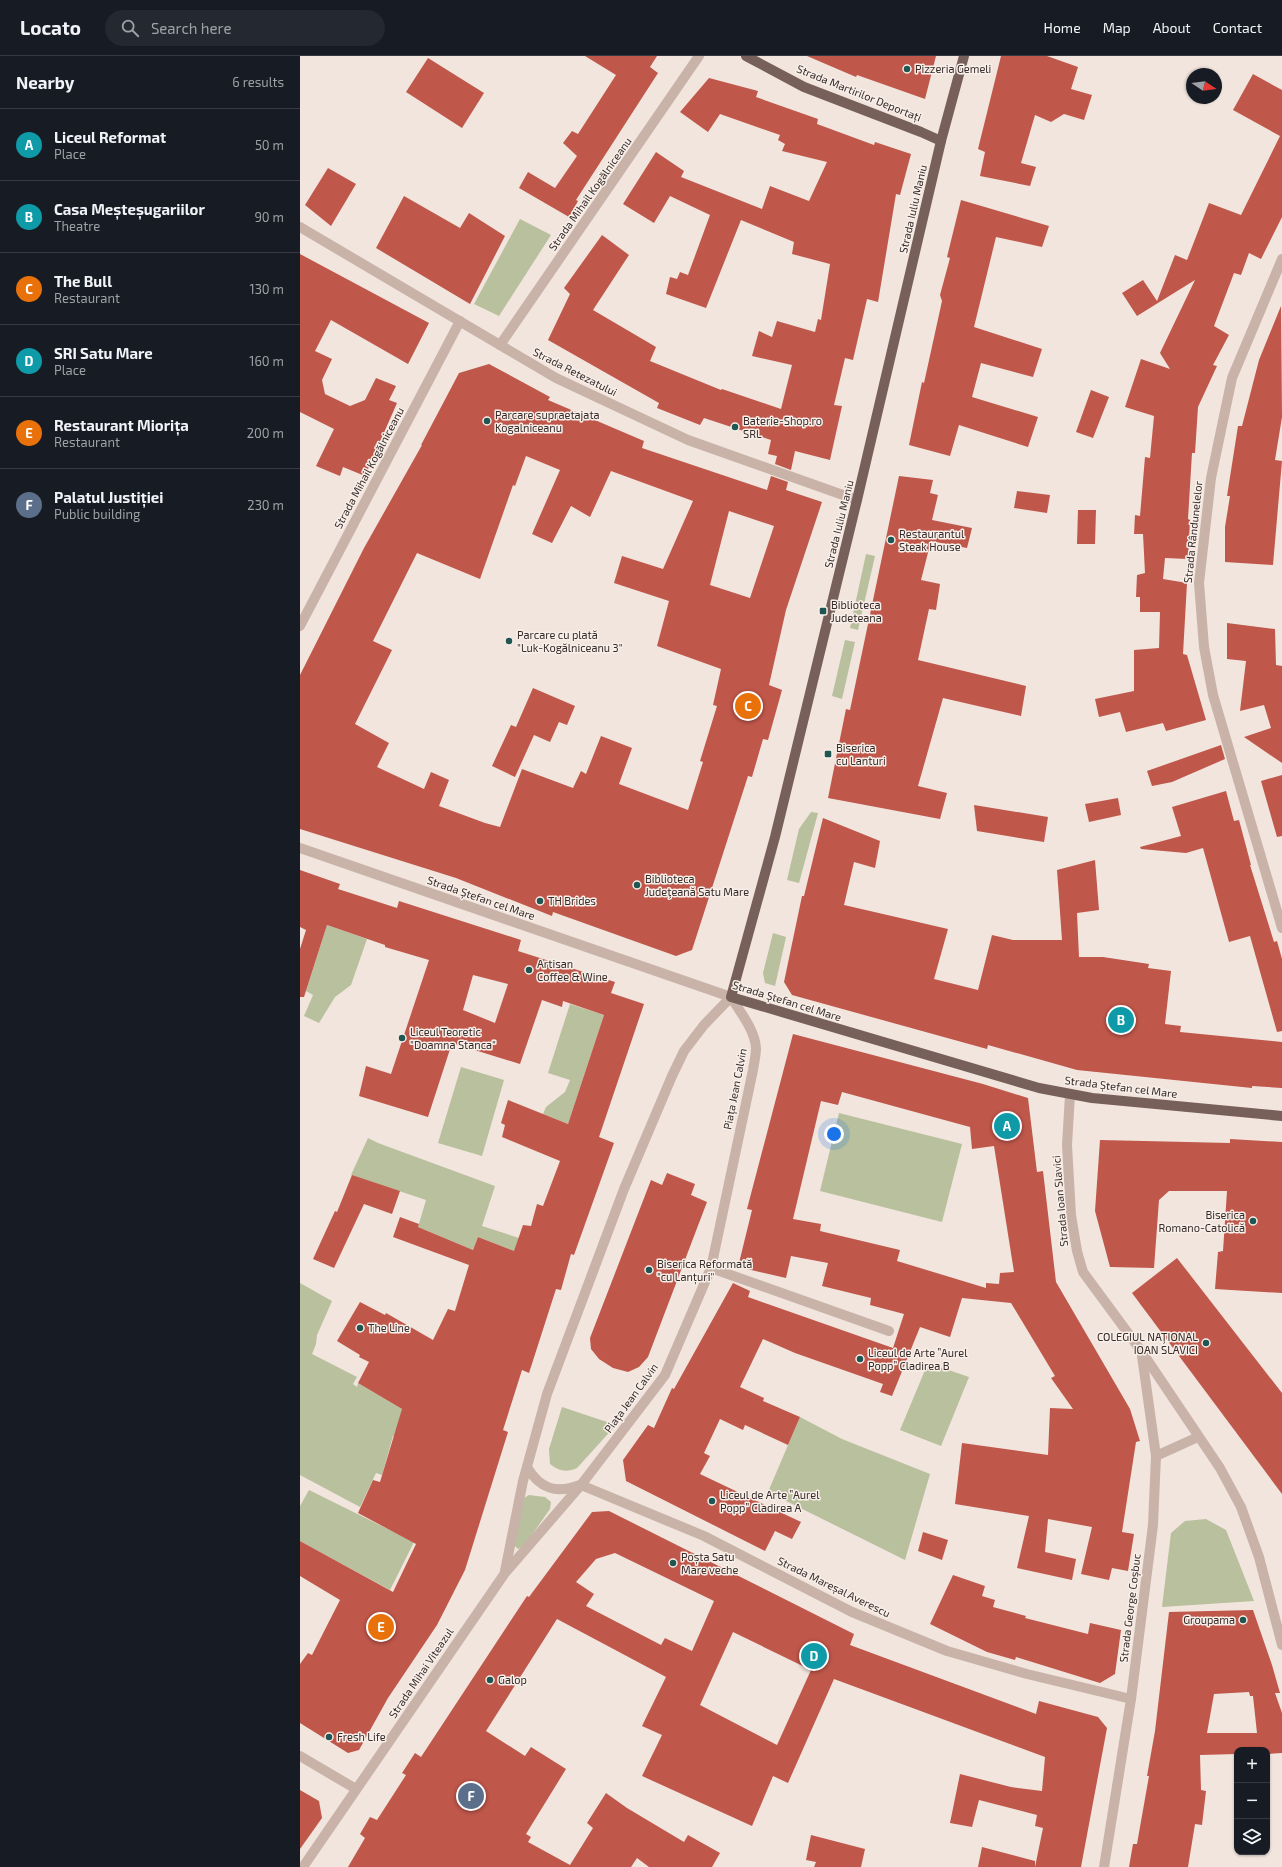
<!DOCTYPE html>
<meta charset="utf-8">
<style>
body{margin:0;font-family:"Exo 2",sans-serif;background:#242831;color:#f1f3f6}
.controls{position:absolute;right:12px;bottom:12px;display:grid;overflow:hidden;border-radius:8px;box-shadow:0 1px 3px #0004}
.controls button{width:36px;height:36px;display:grid;place-items:center;padding:0;border:0;border-bottom:1px solid #363941;background:#171b24;color:#f1f3f6;font:20px sans-serif}
.compass{position:absolute;left:886px;top:12px;width:36px;height:36px;border-radius:50%;background:#171b24;box-shadow:0 1px 3px #0004;rotate:103deg}
.you{position:absolute;left:534px;top:1078px;width:14px;height:14px;margin:-10px;border:3px solid #fff;border-radius:50%;background:#1a73e8;box-shadow:0 0 0 6px #1a73e833}
.badge{display:grid;place-items:center;width:26px;height:26px;border-radius:50%;background:#8c9099;color:#fff;font-size:13px;font-weight:700}
.pin{position:absolute;translate:-50% -50%;border:2px solid #fff;box-shadow:0 1px 4px #0006}
.list{margin:0;padding:0;list-style:none}
h2{display:flex;justify-content:space-between;align-items:center;height:52px;margin:0;padding:0 16px;font-size:17px}
h2 small{font-size:13px;font-weight:400;color:#9ea1a6}
.list li{display:grid;grid-template-columns:26px 1fr auto;gap:12px;align-items:center;box-sizing:border-box;height:72px;padding:0 16px;border-top:1px solid #363941}
.list b{display:block;font-size:15px;white-space:nowrap}
.list p{margin:0;font-size:13px;white-space:nowrap;color:#9ea1a6}
.list em{font-size:13px;font-style:normal;color:#9ea1a6}
.icon{flex:none;width:22px;height:22px;fill:none;stroke:currentColor;stroke-width:2;stroke-linecap:round;stroke-linejoin:round}
.map{position:relative;flex:none;width:982px;height:1811px;overflow:hidden}
header{display:flex;align-items:center;gap:24px;box-sizing:border-box;height:56px;padding:0 20px;background:#171b24;border-bottom:1px solid #363941}
header strong{font-size:19px}
nav{display:flex;gap:22px;margin-inline-start:auto;font-size:14px}
.search{width:280px;height:36px;background:#242831;display:flex;align-items:center;gap:10px;box-sizing:border-box;padding:0 14px;border-radius:22px;color:#9ea1a6;font-size:15px}
main{display:flex}
aside{flex:1;background:#171b24}
.map>svg:first-child{display:block}
</style>
<header>
<strong>Locato</strong>
<div class="search"><svg class="icon" aria-label="search" viewBox="0 0 24 24"><circle cx="10" cy="10" r="6"/><path d="M15 15l6 6"/></svg>Search here</div>
<nav><a>Home</a><a>Map</a><a>About</a><a>Contact</a></nav>
</header>
<main>
<aside>
<h2>Nearby<small>6 results</small></h2>
<ul class="list">
<li><span class="badge" style="background:#0f9aa8">A</span><div><b>Liceul Reformat</b><p>Place</p></div><em>50 m</em></li>
<li><span class="badge" style="background:#0f9aa8">B</span><div><b>Casa Meșteșugariilor</b><p>Theatre</p></div><em>90 m</em></li>
<li><span class="badge" style="background:#e8710a">C</span><div><b>The Bull</b><p>Restaurant</p></div><em>130 m</em></li>
<li><span class="badge" style="background:#0f9aa8">D</span><div><b>SRI Satu Mare</b><p>Place</p></div><em>160 m</em></li>
<li><span class="badge" style="background:#e8710a">E</span><div><b>Restaurant Miorița</b><p>Restaurant</p></div><em>200 m</em></li>
<li><span class="badge" style="background:#5c6f8a">F</span><div><b>Palatul Justiției</b><p>Public building</p></div><em>230 m</em></li>
</ul>
</aside>
<div class="map">
<svg width="982" height="1811" viewBox="0 0 982 1811">
<rect width="100%" height="100%" fill="#f1e5dd"/>
<g fill="#b9c09d">
<path d="M220,163l31,16 -52,81 -25,-12z"/>
<path d="M566,498l9,2 -17,74 -8,-2z"/>
<path d="M545,584l10,2 -13,57 -10,-3z"/>
<path d="M511,756l7,1 -19,70 -12,-3 12,-51z"/>
<path d="M27,869l40,14 -16,46 -16,12 -16,26 -15,-7 9,-21 -7,-4z"/>
<path d="M473,877l13,4 -11,49 -10,-3 -2,-10z"/>
<path d="M270,948l34,11 -36,109 -25,-10 3,-7 19,-15 5,-12 -22,-7z"/>
<path d="M161,1011l43,13 -22,76 -44,-13z"/>
<path d="M539,1057l123,31 -20,78 -122,-31z"/>
<path d="M68,1082l10,5 117,43 -13,40 37,12 7,18 -48,-19 -5,13 -55,-23 8,-27 -75,-25z"/>
<path d="M0,1227l32,18 -15,34 -1,9 -4,10 45,23 -4,7 4,3 1,-4 91,54 -4,14 -52,-15 -11,39 -6,-2 -16,34 -60,-32z"/>
<path d="M628,1307l41,14 -28,69 -41,-16z"/>
<path d="M262,1351l54,18 -39,43c-11,5 -18,3 -27,-4l-1,-15z"/>
<path d="M500,1361l42,22 88,35 -25,86 -137,-68z"/>
<path d="M9,1434l105,52 -24,48 -90,-49v-35z"/>
<path d="M229,1439l16,2 6,5 -1,7 -26,37 -6,3 -4,-4 10,-47z"/>
<path d="M906,1463l20,11 28,71 -92,6 9,-74 14,-12z"/>
</g>
<g fill="#c0574b" fill-rule="evenodd">
<path d="M285,0h72l-7,11 8,6 -82,127 2,1 -9,16 -50,-29 9,-16 27,16 22,-32 -14,-13 9,-12 6,3 38,-59z"/>
<path d="M507,0h129l-11,43 -68,-24 -1,2z"/>
<path d="M701,0h46l31,11 -7,22 21,6 -8,25 -20,-6 -13,8 -16,-7 -14,48 15,4 -6,19 -50,-10 5,-24 -7,-3z"/>
<path d="M128,2l56,35 -22,35 -56,-36z"/>
<path d="M953,18l29,16v127l-21,42 -12,-6 -8,22 -7,-2 -20,53 15,9 -16,30 4,1 -19,41 -3,46h-3l-4,66 2,1 -2,39 -23,-1 -2,21 24,4 -4,71 4,1 19,65 -40,11 -3,-8 -37,9 -6,-20 -21,5 -4,-18 39,-8v-41l25,-2 1,-36h-20v-15h-4l1,-22 8,-2 -2,-39h-9l1,-19 5,1 5,-59 5,1 4,-42 -29,-9 16,-48 29,10 -10,-16 35,-73 -58,36 -15,-23 21,-13 14,21 18,-46 12,5 22,-57 32,12 39,-79 -47,-26z"/>
<path d="M409,22l49,13 -2,6 62,22 -1,5 57,21 1,-3 36,12 -11,41 -4,-1 -18,108 -11,-3 -14,61 -8,-2 -11,47 8,1 -12,54 -35,-9 -4,19 -16,-6 2,-8 -9,-2 3,-14 -67,-22 -4,7 -43,-17 2,-5 -111,-63 22,-46 -6,-6 38,-53 27,20 -36,55 63,37 -6,14 71,29 1,-1 59,20 11,-44 -40,-9 7,-25 13,6 5,-16 38,11 3,-13 3,1 9,-56 -38,-10 2,-12 -53,-22 -35,88 -40,-14 4,-17 7,2 3,-7 8,3 22,-60 -40,-19 -16,27 -31,-19 33,-52 28,19 -3,6 81,32 8,-23 39,15 18,-39 -45,-11 3,-7 -7,-4 2,-5 -60,-21 -12,18 -28,-20z"/>
<path d="M28,112l28,16 -25,42 -26,-21z"/>
<path d="M104,140l56,32 9,-15 36,23 -35,68 -94,-56z"/>
<path d="M661,144l88,26 -7,21 -46,-10 -22,90 68,22 -9,28 -52,-14 -9,34 66,20 -10,30 -69,-22 -9,31 -41,-11 13,-63 2,1 18,-82 -2,-6 10,-37 -3,-1z"/>
<path d="M0,198l129,69 -21,41 -77,-44 -16,31 17,8 -10,21 3,14 25,12 15,-6 11,-22 20,8 -7,14 8,3 -32,73 -22,-9 -3,9 -24,-10 18,-37 -34,-17z"/>
<path d="M981,250l1,111 -7,43 7,1 -9,104 -48,-3v-35l5,-31h-3l11,-70h4l17,-66z"/>
<path d="M189,308l61,33 -2,3 96,41 -2,7 125,42 4,-14 17,6 -2,8 36,12 -36,108 -17,75 13,5 -14,50 -5,-1 -11,38 -4,-1 -56,174 -16,6 -123,-44 -1,4 -96,-38 -156,-49v-154l64,-127 58,-103h-1l38,-72zM226,400l34,14 -28,64 20,9 19,-37 19,11 21,-46 82,30 -30,68 -41,-13 -8,27 55,18 -12,45 64,23 -8,36 4,1 -17,55 3,1 -15,48 -69,-26 13,-36 -31,-12 -15,38 -5,-3 -8,17 -51,-19 -22,58 -15,-4 -46,-17 10,-26 -18,-8 -7,17 -47,-22 12,-24 -34,-19 37,-74 -19,-9 44,-88 63,26 33,-94 2,1zM429,455l45,15 -24,72 -40,-13z"/>
<path d="M791,334l18,7 -16,41 -17,-6z"/>
<path d="M599,420l34,4 -3,13 8,2 -6,25 40,8 -5,20 -36,-7 -10,39 19,4 -4,26 -7,-1 -11,51 108,26 -5,30 -78,-18 -25,88 29,7 -7,26 -112,-21 18,-89 4,1z"/>
<path d="M717,435l33,4 -3,18 -33,-5z"/>
<path d="M778,454h18l-1,34h-18z"/>
<path d="M927,567l48,6 1,36 6,1v97l-38,-26 27,-9 -7,-23 -24,6 6,-50 -19,-2z"/>
<path d="M233,632l42,18 -8,19 -8,-3 -9,20 -16,-7 -19,42 -23,-11 19,-41 5,2z"/>
<path d="M921,689l4,14 -53,23 -20,4 -5,-15z"/>
<path d="M982,719v61l-5,1 -16,-56z"/>
<path d="M926,735l8,30 5,-1 12,45h-1l24,77 3,-1 5,18v72l-5,1 -27,-96 -21,6 -26,-94 -17,5 -45,-4 -1,-2 41,-11 -9,-29z"/>
<path d="M818,742l3,17 -32,7 -4,-18z"/>
<path d="M674,749l74,12 -4,25 -67,-11z"/>
<path d="M523,762l57,23 -5,27 -21,-6 -10,43 104,24 -14,50 44,11 14,-55 21,5h49l-5,-70 38,-10 4,50 -22,3 2,44h24l46,7 -1,4 23,3 -6,53 16,2 -1,6 102,10v46l-30,-2v2l-175,-18 -89,-25 -1,4 -195,-54 -8,-13 18,-86h2z"/>
<path d="M0,814l40,14 -2,5 59,19 2,-7 122,39 -3,11 97,31 -4,11 33,11 -45,133 15,6 -40,112 -3,-1 -10,36 -5,-1 -27,84 -7,-3 -19,60 5,2 -43,138 -28,55 -49,73 -29,52 -11,3 -48,-30v-59l8,-11 4,2 28,-55 -40,-24v-35l93,51 23,-48 -58,-31 15,-33 7,2 22,-73 -44,-26 11,-21 -10,-5 1,-2 -23,-14 23,-39 25,13 1,-2 47,27 15,-31 7,2 14,-46 -76,-28 7,-20 19,7 -1,3 55,23 5,-13 36,14 9,-26 8,1 6,-22 6,2 17,-45 -58,-24 3,-12 -4,-2 7,-23 60,24 36,-109 -41,-14 -1,6 -20,-7 -22,64 -68,-21 -24,74 -69,-21 7,-30 25,8 38,-114 -44,-13v-2l-58,-20 -23,72h-4v-48l6,-19 -6,-3zM173,919l35,9 -13,39 -32,-13z"/>
<path d="M493,978l190,50 45,14 9,74 6,-1 13,111 74,127 10,32 -4,1 -14,90 12,2 -6,37 -16,-3 -3,12 -28,-6 11,-47 -44,-8 -3,33 31,7 -4,21 -55,-12 12,-52 -74,-12 7,-61 86,12 2,-47 23,1 -22,-31 4,-2 -44,-73 -49,-5 -12,39 -30,-10 -28,69 -12,-4 3,-8 -88,-31 -32,-14 -23,48 24,11 -1,3 37,16 -12,28 -43,-20 -2,5 -23,-11 -16,34 6,3 -10,18 101,48 -9,17 -17,-8 -10,20 -139,-70 -3,-21 25,-35 6,3 18,-40 2,1 59,-106 17,8 -2,6 145,51 11,-34 -34,-9 1,-7 -49,-12 6,-23 -37,-7 -5,22 -48,-11 14,-57 -5,-1zM542,1036l128,35 2,22 22,-3 20,126 -14,1 -1,11 -13,-1v5l-89,-27 3,-11 -80,-19 1,-7 -28,-5 28,-118 17,4z"/>
<path d="M930,1083l52,3v151l-67,-4 3,-37 5,-1 4,-60h-58l-10,9 -5,68 -44,-1 -15,-56 5,-71 130,3z"/>
<path d="M367,1117l28,11 -4,11 16,7 -59,155 -9,10 -11,5 -15,-4 -14,-9 -8,-10 -1,-11 61,-158 11,5z"/>
<path d="M52,1119l48,16 -8,23 -28,-10 -30,64 -21,-9 22,-48 2,1z"/>
<path d="M877,1202l105,135v101l-150,-201z"/>
<path d="M309,1455l245,123 -4,11 186,69 3,-13 59,16 9,11 -26,139h-46l8,-39 -8,-2 2,-11 -58,-15 -7,27 -22,-4 10,-49 51,13 31,4 3,-34 -211,-78 -46,104 -15,-7 -21,50 -110,-50 20,-41 -20,-9 24,-49 -109,-58 -71,112 39,25 6,-9 35,22 -40,65 5,3 -3,5 42,23 23,-37 -6,-5 19,-30 21,15 57,34 4,-7 32,18 -8,14h-63l-12,-9 -6,9h-283l17,-29 -5,-4 10,-17 7,3 29,-45 -4,-2 13,-20 6,4 106,-161 2,1 63,-85zM315,1497l99,48 -22,50 -27,-13 -4,7 -75,-39 8,-12 -18,-12 20,-23zM433,1576l78,38 -34,75 -77,-40z"/>
<path d="M623,1476l25,8 -6,20 -24,-9z"/>
<path d="M653,1519l32,11 -3,10 13,4 -2,7 33,9 -1,2 63,16 2,-11 31,7 -6,44 -15,9 -84,-26 -1,3 -28,-8 -57,-28z"/>
<path d="M953,1554l19,55 8,28h-5l7,20v40l-15,1v-4h-30v4l-37,1 1,35 5,1 -4,34 -7,-1 -7,43h-59l4,-23h4l12,-68h-2l8,-45 14,-119zM949,1636l1,4h3l4,37h-50l7,-39z"/>
<path d="M0,1734l19,11 3,17 -22,31z"/>
<path d="M511,1779l54,14 -4,18h-47l2,-5 -10,-2z"/>
<path d="M682,1791l53,14v6h-57z"/>
</g>
<g fill="none" stroke-linecap="round" stroke-linejoin="round">
<g stroke="#c9b3a9" stroke-width="10">
<path d="M0,171l256,151 132,62 169,60"/>
<path d="M982,203l-50,119 -21,100 -12,105 5,64 9,48 69,233"/>
<path d="M200,289l199,-289"/>
<path d="M0,570l160,-305"/>
<path d="M0,792l431,149"/>
<path d="M770,1039l-3,50 4,70 6,36 6,21 59,80 78,116 21,39 18,50 23,88"/>
<path d="M411,1212l178,63"/>
<path d="M856,1400l42,-19"/>
<path d="M227,1411c13,22 29,27 53,18"/>
<path d="M281,1429l123,51 148,76 95,39 80,23 104,25"/>
<path d="M205,1515l18,-90 24,-87 77,-205 48,-113 12,-25 20,-26 27,-28"/>
<path d="M0,1700l56,33"/>
<path d="M3,1811l202,-294 76,-88 84,-110 46,-107 42,-198c1,-7 3,-15 3,-22 -1,-18 -16,-36 -25,-51"/>
<path d="M804,1811l27,-168 22,-174 3,-69 -14,-100"/>
</g>
<g stroke="#77605a" stroke-width="10">
<path d="M446,0l58,31 117,45 20,9"/>
<path d="M664,0l-23,85 -84,359 -82,337 -44,160 308,91 53,10 190,18"/>
</g>
</g>
<g fill="#205652" stroke="#f9efe9" stroke-width="1.5">
<circle cx="607" cy="13" r="4"/>
<circle cx="187" cy="365" r="4"/>
<circle cx="435" cy="371" r="4"/>
<circle cx="591" cy="484" r="4"/>
<rect x="519" y="551" width="8" height="8" rx="2"/>
<circle cx="209" cy="585" r="4"/>
<rect x="524" y="694" width="8" height="8" rx="2"/>
<circle cx="337" cy="829" r="4"/>
<circle cx="240" cy="845" r="4"/>
<circle cx="229" cy="914" r="4"/>
<circle cx="102" cy="982" r="4"/>
<circle cx="953" cy="1165" r="4"/>
<circle cx="349" cy="1214" r="4"/>
<circle cx="60" cy="1272" r="4"/>
<circle cx="906" cy="1287" r="4"/>
<circle cx="560" cy="1303" r="4"/>
<circle cx="412" cy="1445" r="4"/>
<circle cx="373" cy="1507" r="4"/>
<circle cx="943" cy="1564" r="4"/>
<circle cx="190" cy="1624" r="4"/>
<circle cx="29" cy="1681" r="4"/>
</g>
<g text-anchor="middle" stroke-width="3" stroke-linejoin="round" paint-order="stroke">
<g font-size="11" fill="#362b29" stroke="#f9efe9" text-anchor="start">
<text x="615" y="17">Pizzeria Gemeli</text>
<text x="195" y="363">Parcare supraetajata<tspan x="195" dy="13">Kogalniceanu</tspan></text>
<text x="443" y="369">Baterie-Shop.ro<tspan x="443" dy="13">SRL</tspan></text>
<text x="599" y="482">Restaurantul<tspan x="599" dy="13">Steak House</tspan></text>
<text x="531" y="553">Biblioteca<tspan x="531" dy="13">Judeteana</tspan></text>
<text x="217" y="583">Parcare cu plată<tspan x="217" dy="13">"Luk-Kogălniceanu 3"</tspan></text>
<text x="536" y="696">Biserica<tspan x="536" dy="13">cu Lanturi</tspan></text>
<text x="345" y="827">Biblioteca<tspan x="345" dy="13">Judeţeană Satu Mare</tspan></text>
<text x="248" y="849">TH Brides</text>
<text x="237" y="912">Artisan<tspan x="237" dy="13">Coffee &amp; Wine</tspan></text>
<text x="110" y="980">Liceul Teoretic<tspan x="110" dy="13">"Doamna Stanca"</tspan></text>
<text x="945" y="1163" text-anchor="end">Biserica<tspan x="945" dy="13">Romano-Catolică</tspan></text>
<text x="357" y="1212">Biserica Reformată<tspan x="357" dy="13">"cu Lanțuri"</tspan></text>
<text x="68" y="1276">The Line</text>
<text x="898" y="1285" text-anchor="end">COLEGIUL NAŢIONAL<tspan x="898" dy="13">IOAN SLAVICI</tspan></text>
<text x="568" y="1301">Liceul de Arte ”Aurel<tspan x="568" dy="13">Popp” Cladirea B</tspan></text>
<text x="420" y="1443">Liceul de Arte ”Aurel<tspan x="420" dy="13">Popp” Cladirea A</tspan></text>
<text x="381" y="1505">Poșta Satu<tspan x="381" dy="13">Mare veche</tspan></text>
<text x="935" y="1568" text-anchor="end">Groupama</text>
<text x="198" y="1628">Galop</text>
<text x="37" y="1685">Fresh Life</text>
</g>
<g font-size="11" fill="#362b29" stroke="#f9efe9">
<text transform="translate(559 37) rotate(22)" y="4">Strada Martirilor Deportați</text>
<text transform="translate(290 138) rotate(-55)" y="4">Strada Mihail Kogălniceanu</text>
<text transform="translate(613 153) rotate(-77)" y="4">Strada Iuliu Maniu</text>
<text transform="translate(275 316) rotate(27)" y="4">Strada Retezatului</text>
<text transform="translate(69 412) rotate(-62)" y="4">Strada Mihail Kogălniceanu</text>
<text transform="translate(539 468) rotate(-76)" y="4">Strada Iuliu Maniu</text>
<text transform="translate(893 476) rotate(-84)" y="4">Strada Rândunelelor</text>
<text transform="translate(181 842) rotate(19)" y="4">Strada Ștefan cel Mare</text>
<text transform="translate(487 945) rotate(17)" y="4">Strada Ștefan cel Mare</text>
<text transform="translate(821 1031) rotate(7)" y="4">Strada Ștefan cel Mare</text>
<text transform="translate(435 1033) rotate(-79)" y="4">Piața Jean Calvin</text>
<text transform="translate(760 1145) rotate(-95)" y="4">Strada Ioan Slavici</text>
<text transform="translate(331 1342) rotate(-54)" y="4">Piața Jean Calvin</text>
<text transform="translate(534 1531) rotate(26)" y="4">Strada Mareșal Averescu</text>
<text transform="translate(830 1552) rotate(-83)" y="4">Strada George Coșbuc</text>
<text transform="translate(121 1617) rotate(-56)" y="4">Strada Mihai Viteazul</text>
</g>
</g>
</svg>
<div class="controls">
<button>+</button>
<button>−</button>
<button><svg class="icon" aria-label="layers" viewBox="0 0 24 24"><path d="M12 4l9 5-9 5-9-5zM3 14l9 5 9-5"/></svg></button>
</div>
<svg class="compass" viewBox="-18 -18 36 36"><path d="M0-13l5 13h-10z" fill="#e53935"/><path d="M0 13l5-13h-10z" fill="#9ea1a6"/></svg>
<div class="you"></div>
<div class="pin badge" style="left:707px;top:1070px;background:#0f9aa8">A</div>
<div class="pin badge" style="left:821px;top:964px;background:#0f9aa8">B</div>
<div class="pin badge" style="left:448px;top:650px;background:#e8710a">C</div>
<div class="pin badge" style="left:514px;top:1600px;background:#0f9aa8">D</div>
<div class="pin badge" style="left:81px;top:1571px;background:#e8710a">E</div>
<div class="pin badge" style="left:171px;top:1740px;background:#5c6f8a">F</div>
</div>
</main>
